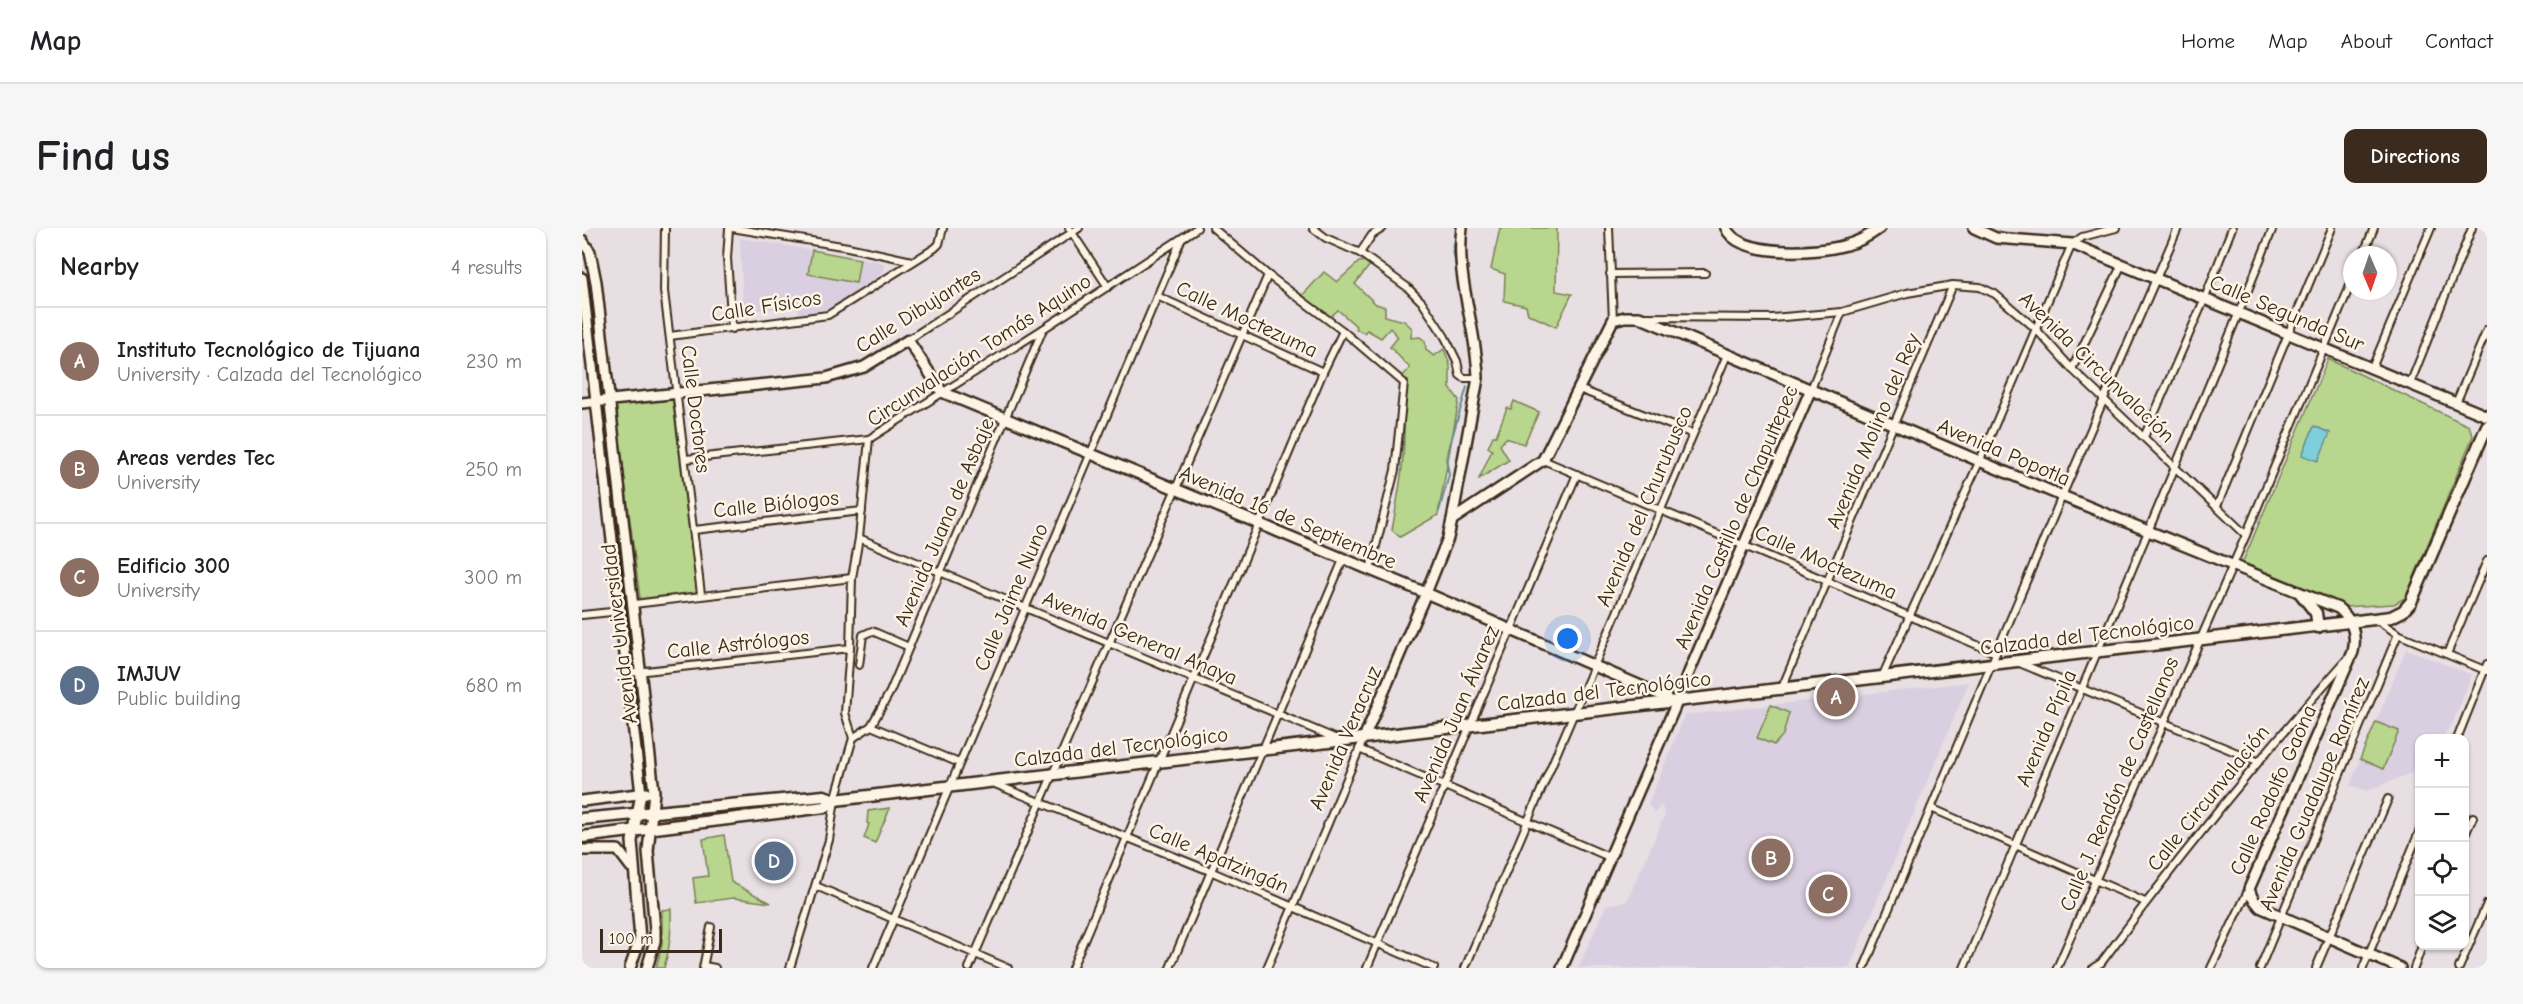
<!DOCTYPE html>
<meta charset="utf-8">
<style>
body{margin:0;font-family:"Comic Neue",sans-serif;background:#f6f6f6;color:#202124}
.controls{position:absolute;right:18px;bottom:18px;display:grid;overflow:hidden;border-radius:12px;box-shadow:0 2px 4px #0004}
.controls button{width:54px;height:54px;display:grid;place-items:center;padding:0;border:0;border-bottom:2px solid #e0e0e0;background:#fff;color:#202124;font:30px sans-serif}
.compass{position:absolute;left:1761px;top:18px;width:54px;height:54px;border-radius:50%;background:#fff;box-shadow:0 2px 4px #0004;rotate:178deg}
.scale{position:absolute;left:18px;bottom:15px;width:122px;box-sizing:border-box;padding-left:6px;border:3px solid #3b2a1e;border-top:0;font-size:16px;line-height:21px;white-space:nowrap;color:#3b2a1e;-webkit-text-stroke:4px #fcf5e5;paint-order:stroke}
.you{position:absolute;left:986px;top:411px;width:21px;height:21px;margin:-15px;border:4px solid #fff;border-radius:50%;background:#1a73e8;box-shadow:0 0 0 9px #1a73e833}
.badge{display:grid;place-items:center;width:39px;height:39px;border-radius:50%;background:#3b2a1e;color:#fff;font-size:20px;font-weight:700}
.pin{position:absolute;translate:-50% -50%;border:3px solid #fff;box-shadow:0 2px 6px #0006}
.list{margin:0;padding:0;list-style:none}
h2{display:flex;justify-content:space-between;align-items:center;height:78px;margin:0;padding:0 24px;font-size:26px}
h2 small{font-size:20px;font-weight:400;color:#757577}
.list li{display:grid;grid-template-columns:39px 1fr auto;gap:18px;align-items:center;box-sizing:border-box;height:108px;padding:0 24px;border-top:2px solid #e0e0e0}
.list b{display:block;font-size:22px;white-space:nowrap}
.list p{margin:0;font-size:20px;white-space:nowrap;color:#757577}
.list em{font-size:20px;font-style:normal;color:#757577}
.icon{flex:none;width:33px;height:33px;fill:none;stroke:currentColor;stroke-width:2;stroke-linecap:round;stroke-linejoin:round}
.map{position:relative;flex:none;width:1905px;height:740px;overflow:hidden;border-radius:12px}
header{display:flex;align-items:center;gap:36px;box-sizing:border-box;height:84px;padding:0 30px;background:#fff;border-bottom:2px solid #e0e0e0}
header strong{font-size:28px}
nav{display:flex;gap:33px;margin-inline-start:auto;font-size:21px}
.intro{display:flex;align-items:center;justify-content:space-between;box-sizing:border-box;height:144px;padding:0 36px}
h1{margin:0;font-size:42px}
.button{padding:15px 27px;border-radius:12px;background:#3b2a1e;color:#fff;font-size:21px;font-weight:700}
main{display:flex;gap:36px;padding:0 36px}
aside{flex:1;background:#fff;border-radius:12px;box-shadow:0 2px 4px #0004}
.map>svg:first-child{display:block}
</style>
<header>
<strong>Map</strong>
<nav><a>Home</a><a>Map</a><a>About</a><a>Contact</a></nav>
</header>
<div class="intro"><h1>Find us</h1><a class="button">Directions</a></div>
<main>
<aside>
<h2>Nearby<small>4 results</small></h2>
<ul class="list">
<li><span class="badge" style="background:#8d6e63">A</span><div><b>Instituto Tecnológico de Tijuana</b><p>University · Calzada del Tecnológico</p></div><em>230 m</em></li>
<li><span class="badge" style="background:#8d6e63">B</span><div><b>Areas verdes Tec</b><p>University</p></div><em>250 m</em></li>
<li><span class="badge" style="background:#8d6e63">C</span><div><b>Edificio 300</b><p>University</p></div><em>300 m</em></li>
<li><span class="badge" style="background:#5c6f8a">D</span><div><b>IMJUV</b><p>Public building</p></div><em>680 m</em></li>
</ul>
</aside>
<div class="map">
<svg width="1905" height="740" viewBox="0 0 1905 740">
<rect width="100%" height="100%" fill="#e8dfe2"/>
<filter id="ink" filterUnits="userSpaceOnUse"><feTurbulence type="fractalNoise" baseFrequency=".0167" numOctaves="2"/><feDisplacementMap in="SourceGraphic" scale="12" xChannelSelector="R" yChannelSelector="G"/><feConvolveMatrix kernelMatrix="1 2 1 2 8 2 1 2 1" color-interpolation-filters="sRGB"/></filter>
<g filter="url(#ink)">
<g fill="#dacfe0">
<path d="M158,10l142,24 3,6 -1,4 -46,32 -26,10 -13,1 -1,-8 -55,4z"/>
<path d="M1824,421l66,26 -19,47 -11,16 -22,1 -1,31 -52,21 -17,-6z"/>
<path d="M1387,454l-120,286h-271l28,-63 21,-4 38,-86 -4,-10 -6,8 -7,-9 37,-89z"/>
</g>
<g fill="#b8d68e" stroke="#7a8056" stroke-width="1.5">
<path d="M918,0h57l-1,63 16,3 -16,33 -28,-13 -2,-8 -22,-5 1,-27 -14,-5z"/>
<path d="M230,22l48,9 -4,24 -48,-9z"/>
<path d="M783,33l5,4 -15,19 21,20 9,3v9l19,5 8,7 -1,10 9,-1 5,4 1,9 8,6 10,-7 6,16v23l9,12 -21,115 -38,22 -8,-7c6,-33 12,-64 12,-97 1,-17 -4,-33 -1,-51l-3,-3 10,-11 -20,-21 8,-10 -8,-9 -9,10 -14,-8 -3,3 -8,-4 1,-2 -19,-17 -9,8 -27,-22 22,-24 13,10 22,-20z"/>
<path d="M1746,131l141,67 4,10 -63,151 -5,11 -11,6 -50,3 -104,-44 4,-4z"/>
<path d="M90,168l25,196 -57,7 -25,-196z"/>
<path d="M932,173l25,11 -15,32 -18,-6 -6,7 9,15 -30,19 13,-29 -4,-3 5,-11h3l11,-28 4,1z"/>
<path d="M1189,477l18,8 -6,22 -9,10 -17,-7z"/>
<path d="M1794,494l23,9 -16,38 -23,-10z"/>
<path d="M308,580l-15,35 -11,-5 5,-14 -2,-1 1,-12z"/>
<path d="M142,607l7,47 40,21 -38,-5 -37,5 -3,-25 15,-2 -5,-37z"/>
<path d="M89,681c1,20 -1,39 -7,59h-8l6,-23v-35z"/>
</g>
<path fill="#7fcedb" stroke="#648c8f" stroke-width="1.5" d="M1732,198l16,7 -12,28 -16,-6z"/>
<g fill="none" stroke-linecap="round" stroke-linejoin="round">
<g stroke="#648c8f" stroke-width="2">
<path d="M875,0l-4,23 4,19"/>
<path d="M857,283l10,-36 -3,-17 21,-71"/>
</g>
<defs>
<g id="street">
<path d="M83,0l-1,63 37,303"/>
<path d="M147,0l-2,30 5,71"/>
<path d="M150,0l116,19 64,14"/>
<path d="M487,0l39,59"/>
<path d="M631,0l55,47 75,56 61,52 -9,87 -25,100"/>
<path d="M731,0l13,10 34,15 47,34 15,15 23,35 12,24 3,14 4,3h14"/>
<path d="M1027,0l4,92"/>
<path d="M778,25l12,-18 11,-7"/>
<path d="M1781,27l11,-27"/>
<path d="M1028,46l95,-1"/>
<path d="M575,68l166,76"/>
<path d="M1062,89l128,1 70,-6 65,-19 46,-8 27,2 15,7 40,34 37,41 174,166"/>
<path d="M88,108l158,-21 107,-67 4,-4 4,-16"/>
<path d="M326,112l171,-112"/>
<path d="M1790,140l59,-140"/>
<path d="M1490,141l50,-105"/>
<path d="M1828,156l62,-156"/>
<path d="M997,161l114,45"/>
<path d="M1229,161l31,-77"/>
<path d="M1874,175l31,-73"/>
<path d="M1562,209l61,-139 27,-70"/>
<path d="M104,231l183,-20 174,-110 154,-101"/>
<path d="M961,232l453,193"/>
<path d="M1635,278l115,-278"/>
<path d="M112,302l168,-19"/>
<path d="M277,310l478,201"/>
<path d="M52,376l218,-26"/>
<path d="M0,387l39,-4"/>
<path d="M1795,392l21,14 89,37"/>
<path d="M1865,426l40,-93"/>
<path d="M1435,434l240,99"/>
<path d="M277,437l4,-30 9,-4 37,16"/>
<path d="M46,445l222,-25"/>
<path d="M1300,449l98,-217 92,-216 10,-7 34,-9"/>
<path d="M1199,462l172,-405"/>
<path d="M289,498l19,-34 153,-363"/>
<path d="M271,510l18,-12 88,37"/>
<path d="M1875,511l30,-75"/>
<path d="M777,521l250,108"/>
<path d="M413,556l215,87 224,97"/>
<path d="M1349,580l214,94"/>
<path d="M1882,609l9,-20"/>
<path d="M234,658l192,82"/>
<path d="M122,738l11,2"/>
<path d="M121,740l8,-41"/>
<path d="M208,740l39,-128 6,-40 18,-62 -8,-25 5,-65 2,-70 7,-40 10,-99"/>
<path d="M291,740l308,-728"/>
<path d="M387,740l299,-693"/>
<path d="M490,740l251,-596 20,-41"/>
<path d="M588,740l173,-408"/>
<path d="M685,740l97,-230"/>
<path d="M785,740l210,-494"/>
<path d="M883,740l262,-613"/>
<path d="M1282,740l198,-472 116,-268"/>
<path d="M1382,740c103,-247 210,-492 309,-740"/>
<path d="M1475,740l189,-433 106,-254"/>
<path d="M1511,740l8,-5c77,-105 159,-206 246,-304"/>
<path d="M1629,740l38,-79"/>
<path d="M1678,740l138,-334"/>
<path d="M1734,740l72,-169"/>
<path d="M1781,740l57,-138"/>
<path d="M1832,740l8,-22"/>
<path d="M1877,740l28,-64"/>
</g>
<g id="secondary">
<path d="M1144,0c12,30 94,25 120,17 13,-3 23,-9 34,-17"/>
<path d="M1392,0l22,10 76,6 415,172"/>
<path d="M0,12l8,12 6,30 58,510 -6,59 7,79v11l-8,27"/>
<path d="M0,50l59,516 -9,47 8,98 -10,29"/>
<path d="M0,175l244,-25 38,-11 44,-27 34,52 484,201 240,104"/>
<path d="M870,292l91,-60 70,-140 12,-3h14l423,179 276,112c14,11 19,27 15,44l-104,237 3,8 8,10 140,61"/>
<path d="M1102,456l127,-295"/>
<path d="M782,510l62,-145 22,-55 4,-18 26,-142c-1,-50 -23,-100 -16,-150"/>
<path d="M0,573l64,-8"/>
<path d="M0,622h36l13,17"/>
<path d="M980,740l115,-266"/>
</g>
<g id="primary">
<path d="M1719,366l15,19 2,14"/>
<path d="M0,591l242,-23 11,4"/>
<path d="M0,609l243,-30 10,-7 1556,-183 12,-6 8,-9 76,-176"/>
</g>
</defs>
<use href="#street" stroke="#3b2a1e" stroke-width="10"/>
<use href="#secondary" stroke="#3b2a1e" stroke-width="14"/>
<use href="#primary" stroke="#3b2a1e" stroke-width="15"/>
<use href="#street" stroke="#fcf5e5" stroke-width="6"/>
<use href="#secondary" stroke="#fcf5e5" stroke-width="9"/>
<use href="#primary" stroke="#fcf5e5" stroke-width="10"/>
</g>
</g>
<g text-anchor="middle" stroke-width="5" stroke-linejoin="round" paint-order="stroke">
<g font-size="21" fill="#3b2a1e" stroke="#fcf5e5">
<text transform="translate(184 78) rotate(-9)" y="7">Calle Físicos</text>
<text transform="translate(336 82) rotate(-32)" y="7">Calle Dibujantes</text>
<text transform="translate(1705 85) rotate(23)" y="7">Calle Segunda Sur</text>
<text transform="translate(665 91) rotate(25)" y="7">Calle Moctezuma</text>
<text transform="translate(397 122) rotate(-33)" y="7">Circunvalación Tomás Aquino</text>
<text transform="translate(1515 139) rotate(44)" y="7">Avenida Circunvalación</text>
<text transform="translate(114 181) rotate(83)" y="7">Calle Doctores</text>
<text transform="translate(1291 203) rotate(-67)" y="7">Avenida Molino del Rey</text>
<text transform="translate(1422 224) rotate(23)" y="7">Avenida Popotla</text>
<text transform="translate(194 276) rotate(-6)" y="7">Calle Biólogos</text>
<text transform="translate(1062 278) rotate(-67)" y="7">Avenida del Churubusco</text>
<text transform="translate(706 289) rotate(23)" y="7">Avenida 16 de Septiembre</text>
<text transform="translate(1154 289) rotate(-67)" y="7">Avenida Castillo de Chapultepec</text>
<text transform="translate(362 294) rotate(-67)" y="7">Avenida Juana de Asbaje</text>
<text transform="translate(1244 334) rotate(24)" y="7">Calle Moctezuma</text>
<text transform="translate(429 369) rotate(-67)" y="7">Calle Jaime Nuno</text>
<text transform="translate(37 406) rotate(-97)" y="7">Avenida Universidad</text>
<text transform="translate(1505 407) rotate(-7)" y="7">Calzada del Tecnológico</text>
<text transform="translate(558 410) rotate(23)" y="7">Avenida General Anaya</text>
<text transform="translate(156 416) rotate(-6)" y="7">Calle Astrólogos</text>
<text transform="translate(1022 463) rotate(-7)" y="7">Calzada del Tecnológico</text>
<text transform="translate(874 486) rotate(-67)" y="7">Avenida Juan Álvarez</text>
<text transform="translate(1464 500) rotate(-67)" y="7">Avenida Pípila</text>
<text transform="translate(763 510) rotate(-67)" y="7">Avenida Veracruz</text>
<text transform="translate(539 519) rotate(-7)" y="7">Calzada del Tecnológico</text>
<text transform="translate(1537 556) rotate(-67)" y="7">Calle J. Rendón de Castellanos</text>
<text transform="translate(1691 562) rotate(-66)" y="7">Calle Rodolfo Gaona</text>
<text transform="translate(1732 566) rotate(-67)" y="7">Avenida Guadalupe Ramírez</text>
<text transform="translate(1626 570) rotate(-51)" y="7">Calle Circunvalación</text>
<text transform="translate(637 630) rotate(23)" y="7">Calle Apatzingán</text>
</g>
</g>
</svg>
<div class="controls">
<button>+</button>
<button>−</button>
<button><svg class="icon" aria-label="locate" viewBox="0 0 24 24"><circle cx="12" cy="12" r="6"/><path d="M12 2v4M12 18v4M2 12h4M18 12h4"/></svg></button>
<button><svg class="icon" aria-label="layers" viewBox="0 0 24 24"><path d="M12 4l9 5-9 5-9-5zM3 14l9 5 9-5"/></svg></button>
</div>
<svg class="compass" viewBox="-18 -18 36 36"><path d="M0-13l5 13h-10z" fill="#e53935"/><path d="M0 13l5-13h-10z" fill="#757577"/></svg>
<div class="scale">100 m</div>
<div class="you"></div>
<div class="pin badge" style="left:1254px;top:469px;background:#8d6e63">A</div>
<div class="pin badge" style="left:1189px;top:630px;background:#8d6e63">B</div>
<div class="pin badge" style="left:1246px;top:666px;background:#8d6e63">C</div>
<div class="pin badge" style="left:192px;top:633px;background:#5c6f8a">D</div>
</div>
</main>
